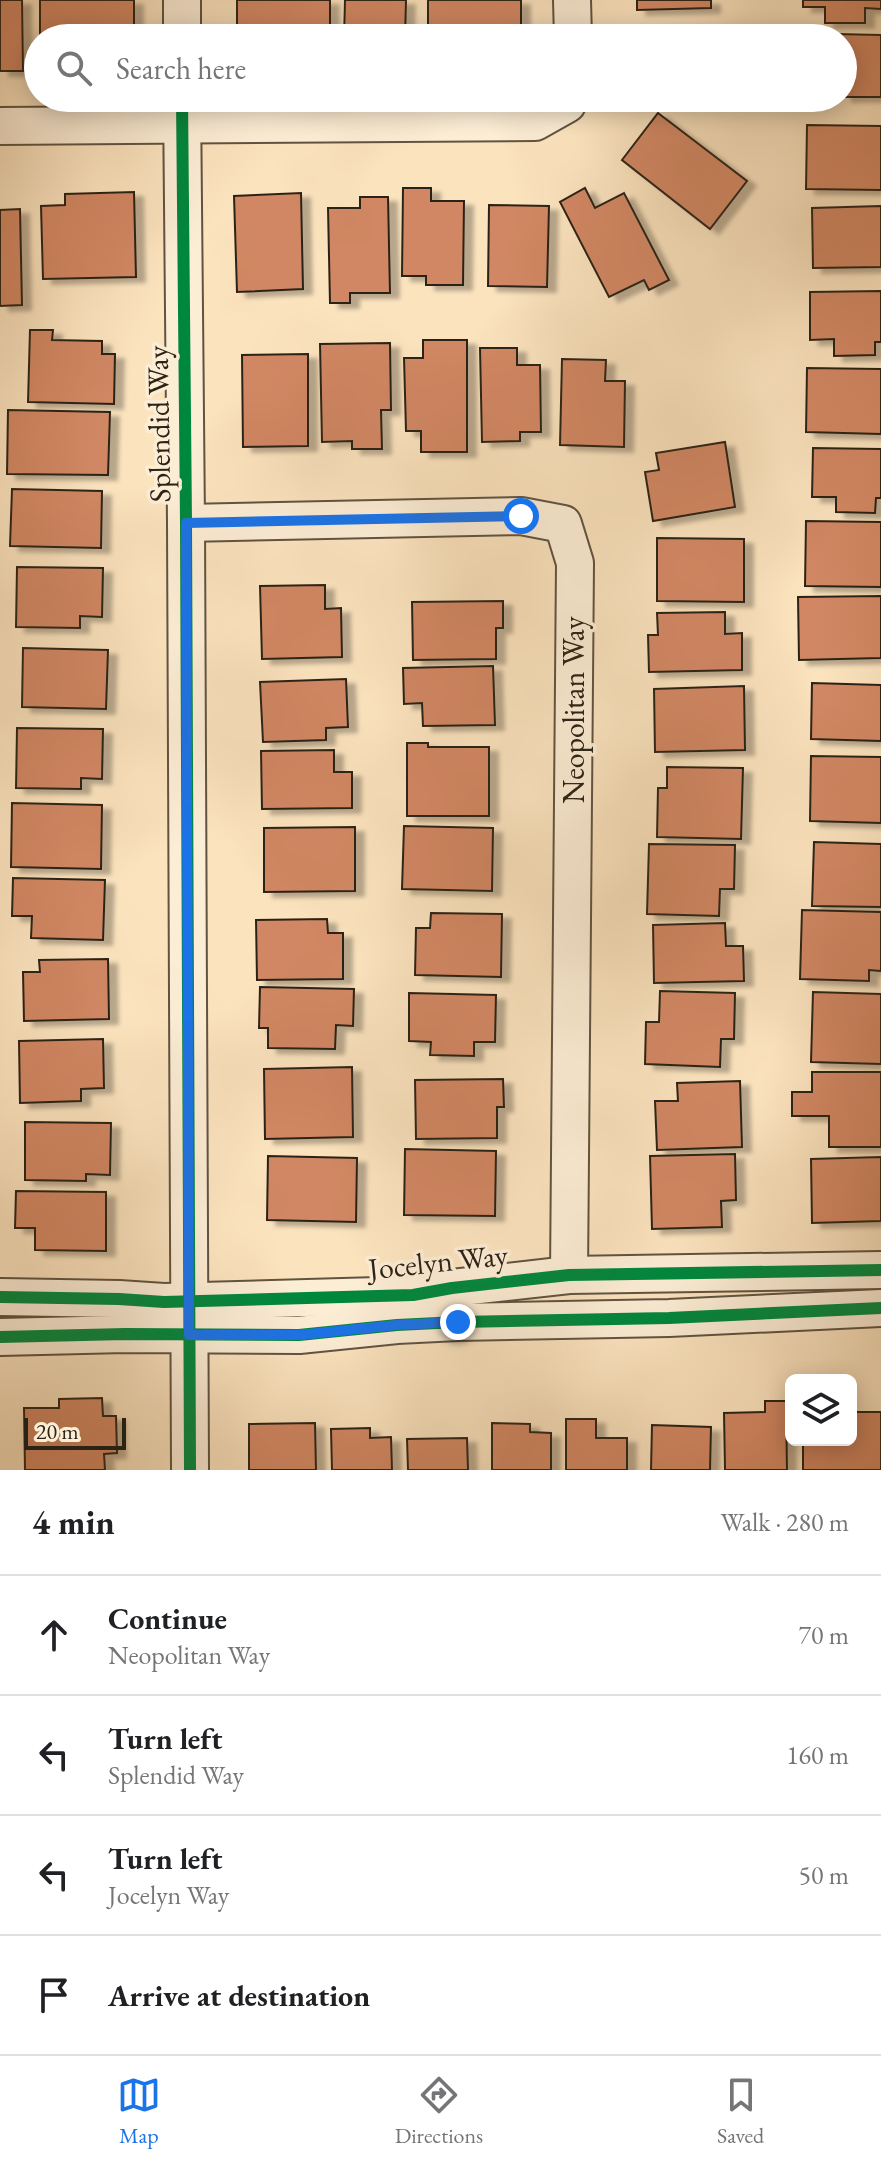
<!DOCTYPE html>
<meta charset="utf-8">
<style>
body{margin:0;font-family:"EB Garamond",serif;background:#f6f6f6;color:#202124}
.controls{position:absolute;right:24px;bottom:24px;display:grid;overflow:hidden;border-radius:12px;box-shadow:0 4px 20px #0003}
.controls button{width:72px;height:72px;display:grid;place-items:center;padding:0;border:0;border-bottom:2px solid #e0e0e0;background:#fff;color:#202124;font:40px sans-serif}
.scale{position:absolute;left:24px;bottom:20px;width:102px;box-sizing:border-box;padding-left:8px;border:4px solid #2c2317;border-top:0;font-size:22px;line-height:28px;white-space:nowrap;color:#2c2317;-webkit-text-stroke:6px #fcedd5;paint-order:stroke}
.stop{position:absolute;width:24px;height:24px;margin:-18px;border:6px solid #1a73e8;border-radius:50%;background:#fff}
.stop.end{background:#1a73e8;border-color:#fff;box-shadow:0 2px 8px #0008}
.list{margin:0;padding:0;list-style:none}
h2{display:flex;justify-content:space-between;align-items:center;height:104px;margin:0;padding:0 32px;font-size:34px}
h2 small{font-size:26px;font-weight:400;color:#757577}
.list li{display:grid;grid-template-columns:52px 1fr auto;gap:24px;align-items:center;box-sizing:border-box;height:120px;padding:0 32px;border-top:2px solid #e0e0e0}
.list b{display:block;font-size:30px;white-space:nowrap}
.list p{margin:0;font-size:26px;white-space:nowrap;color:#757577}
.list em{font-size:26px;font-style:normal;color:#757577}
.icon{flex:none;width:44px;height:44px;fill:none;stroke:currentColor;stroke-width:2;stroke-linecap:round;stroke-linejoin:round}
.map{position:relative;flex:none;width:881px;height:1470px;overflow:hidden}
.search{position:absolute;background:#fff;box-shadow:0 4px 20px #0003;left:24px;right:24px;top:24px;height:88px;display:flex;align-items:center;gap:20px;box-sizing:border-box;padding:0 28px;border-radius:44px;color:#757577;font-size:30px}
.sheet{height:584px;background:#fff}
nav{display:flex;justify-content:space-around;align-items:center;box-sizing:border-box;height:112px;border-top:2px solid #e0e0e0;background:#fff;font-size:22px;color:#757577}
nav a{display:grid;justify-items:center;gap:4px}
nav .on{color:#1a73e8}
.map>svg:first-child{display:block}
</style>
<div class="map">
<svg width="881" height="1470" viewBox="0 0 881 1470">
<defs>
<filter id="shadow"><feDropShadow dx="9" dy="5" stdDeviation="2" flood-color="#0004"/></filter>
</defs>
<rect width="100%" height="100%" fill="#fbe3be"/>
<filter id="stains"><feTurbulence type="fractalNoise" baseFrequency=".0025" numOctaves="4"/><feColorMatrix values="0 0 0 0 .2 0 0 0 0 .09 0 0 0 0 .02 0 0 0 .5 -.17"/></filter>
<radialGradient id="worn" r=".72"><stop offset=".6" stop-color="#630" stop-opacity="0"/><stop offset="1" stop-color="#630" stop-opacity=".3"/></radialGradient>
<g fill="#d18763" stroke="#2c2317" stroke-width="2" filter="url(#shadow)">
<path d="M0,0h22l1,71h-23z"/>
<rect x="40" y="0" width="94" height="38"/>
<rect x="237" y="0" width="93" height="38"/>
<path d="M345,0h61l-1,38h-61z"/>
<rect x="428" y="0" width="93" height="38"/>
<path d="M637,0h74v8l-74,2z"/>
<path d="M803,0h78v9l-16,-1v15h-40v-16h-22z"/>
<path d="M792,33l89,2v62h-38v-59h-51z"/>
<path d="M656,34l78,1v3h-78z"/>
<path d="M658,113l89,68 -37,48 -88,-69z"/>
<path d="M807,125l74,1v64l-75,-1z"/>
<path d="M403,188h28v13h33l-1,84h-37v-9h-24z"/>
<path d="M585,188l10,20 29,-15 45,87 -20,10 -5,-10 -35,17 -49,-95z"/>
<path d="M134,192l2,85 -93,2 -2,-73 24,-1v-11z"/>
<path d="M301,193l2,96 -66,3 -3,-96z"/>
<path d="M360,197h28l2,96h-40v10h-20l-2,-95h32z"/>
<path d="M489,205l60,1 -2,81 -59,-1z"/>
<path d="M881,206v61l-68,1 -1,-60z"/>
<path d="M20,209l2,96 -22,1v-96z"/>
<path d="M881,291v51h-6v13l-41,1v-17l-24,1v-48z"/>
<path d="M30,330h23l-1,10 50,1v13h13l-1,50 -86,-2z"/>
<path d="M423,340h44v112h-46v-21h-15l-2,-73h19z"/>
<path d="M390,343l1,67h-10l1,39h-30v-8l-30,1 -2,-98z"/>
<path d="M480,348h37v17h23l1,67h-21v9l-38,1z"/>
<path d="M308,354v92l-65,1 -1,-92z"/>
<path d="M562,359l44,1 -1,21h20l-1,66 -64,-2z"/>
<path d="M807,368l74,1v65l-75,-2z"/>
<path d="M8,410l102,2 -2,63 -101,-1z"/>
<path d="M725,442l10,65 -82,14 -8,-49 14,-2 -3,-17z"/>
<path d="M813,448l68,1v49h-5l-1,15 -39,-1v-15h-24z"/>
<path d="M12,489l90,2 -1,57 -91,-2z"/>
<path d="M806,521l75,1v65l-76,-1z"/>
<path d="M657,538l87,1v63l-87,-1z"/>
<path d="M17,567l86,1 -1,49 -22,-1v12l-64,-1z"/>
<path d="M325,585v24l16,-1 1,49 -80,2 -2,-73z"/>
<path d="M881,596v62l-82,2 -1,-63z"/>
<path d="M503,601v27h-7v31l-83,1 -1,-58z"/>
<path d="M725,612v22l17,-1v37l-93,2 -1,-37h10l-1,-22z"/>
<path d="M23,648l85,2 -2,59 -84,-2z"/>
<path d="M493,666l2,59 -72,1 -1,-23 -18,1 -1,-36z"/>
<path d="M346,679l2,48 -22,1v12l-63,2 -3,-60z"/>
<path d="M812,683l69,2v56l-70,-2z"/>
<path d="M744,686l1,64 -90,2 -1,-63z"/>
<path d="M17,728l86,1 -1,50 -21,-1v11l-65,-1z"/>
<path d="M407,743h21v4h61v69h-82z"/>
<path d="M334,750v22h18v36l-90,1 -1,-58z"/>
<path d="M811,756l70,1v66l-71,-2z"/>
<path d="M667,767l76,1 -2,71 -84,-2 1,-49h9z"/>
<path d="M12,803l90,2 -1,64 -90,-2z"/>
<path d="M404,826l89,2 -1,63 -90,-2z"/>
<path d="M355,827v64l-91,1v-64z"/>
<path d="M814,842l67,2v63l-69,-1z"/>
<path d="M649,844l86,1 -1,44h-14l-1,27 -72,-2z"/>
<path d="M13,878l92,2 -2,60 -72,-2 1,-22h-20z"/>
<path d="M802,910l79,2v59l-12,-1v11l-69,-2z"/>
<path d="M431,913l71,1 -1,63 -86,-2 1,-47h14z"/>
<path d="M327,919l1,14h15v46l-86,1 -1,-60z"/>
<path d="M725,923l1,23h17l1,35 -90,2 -1,-58z"/>
<path d="M108,959l1,60 -85,2 -1,-49h17l-1,-12z"/>
<path d="M260,987l94,2 -1,37 -17,-1 -1,24 -67,-1v-20h-9z"/>
<path d="M660,991l75,2 -1,46h-13l-1,28 -75,-3 1,-42h13z"/>
<path d="M813,992l68,2v70l-70,-2z"/>
<path d="M409,993l87,2 -1,47h-21v14l-44,-1 1,-13 -22,-1z"/>
<path d="M103,1039l1,49 -23,1v12l-61,2 -1,-62z"/>
<path d="M352,1067l1,70 -88,2 -1,-70z"/>
<path d="M812,1072h69v75h-52v-31h-37v-24h20z"/>
<path d="M503,1079l1,28h-7v31l-81,1 -1,-59z"/>
<path d="M740,1081l2,66 -85,3 -2,-49h23l-1,-18z"/>
<path d="M25,1122l86,1 -1,52 -24,-1v7l-61,-1z"/>
<path d="M405,1149l91,2 -1,65 -91,-1z"/>
<path d="M735,1154l1,46 -15,1 1,26 -70,2 -2,-73z"/>
<path d="M268,1156l89,2 -1,64 -89,-2z"/>
<path d="M881,1157v64l-69,2 -1,-64z"/>
<path d="M16,1191l90,1v59l-71,-1v-22h-20z"/>
<path d="M102,1398l1,18h13l1,37 -13,1 1,16h-80l-1,-62h35v-9z"/>
<path d="M765,1401h21l1,69h-62l-1,-57 41,-1z"/>
<path d="M851,1412h30v58h-78v-30h48z"/>
<path d="M566,1419h30v19h31v32h-61z"/>
<path d="M315,1423l1,47h-67v-46z"/>
<path d="M492,1423l38,1v8l21,1v37h-59z"/>
<path d="M652,1425l59,2 -1,43h-59z"/>
<path d="M370,1428v10l21,-1 1,33h-60l-1,-41z"/>
<path d="M467,1438l1,32h-60l-1,-31z"/>
</g>
<g fill="none" stroke-linecap="round" stroke-linejoin="round">
<defs>
<g id="minor">
<path d="M182,0v38"/>
<path d="M572,0l1,38"/>
<path d="M182,98l4,425 4,947"/>
<path d="M0,126l535,-4 32,-18 1,-6"/>
<path d="M186,523l335,-7 42,8 12,39 -6,712"/>
<path d="M0,1297l119,2 45,3 249,-7 39,-7 117,-13 312,-5"/>
<path d="M0,1337l125,-3 174,1 98,-10 61,-3 211,-4 212,-10"/>
</g>
</defs>
<use href="#minor" stroke="#605341" stroke-width="40"/>
<use href="#minor" stroke="#fcedd5" stroke-width="36"/>
<defs>
<g id="cycleway">
<path d="M182,98l4,425 4,947"/>
<path d="M0,1297l119,2 45,3 249,-7 39,-7 117,-13 312,-5"/>
<path d="M0,1337l125,-3 174,1 98,-10 61,-3 211,-4 212,-10"/>
</g>
</defs>
<use href="#cycleway" stroke="#fcedd5" stroke-width="17"/>
<use href="#cycleway" stroke="#00873e" stroke-width="12"/>
</g>
<g fill="none" stroke-linecap="round" stroke-linejoin="round">
<path stroke="#1a73e8" stroke-width="10" d="M458,1322l-61,3 -98,10h-110l-3,-812 335,-7"/>
</g>
<g text-anchor="middle" stroke-width="7" stroke-linejoin="round" paint-order="stroke">
<g font-size="30" fill="#2c2317" stroke="#fcedd5">
<text transform="translate(159 424) rotate(-91)" y="10">Splendid Way</text>
<text transform="translate(574 710) rotate(-90)" y="10">Neopolitan Way</text>
<text transform="translate(438 1262) rotate(-6)" y="10">Jocelyn Way</text>
</g>
</g>
<rect width="100%" height="100%" filter="url(#stains)"/>
<rect width="100%" height="100%" fill="url(#worn)"/>
</svg>
<div class="controls">
<button><svg class="icon" aria-label="layers" viewBox="0 0 24 24"><path d="M12 4l9 5-9 5-9-5zM3 14l9 5 9-5"/></svg></button>
</div>
<div class="scale">20 m</div>
<div class="stop" style="left:521px;top:516px"></div>
<div class="stop end" style="left:458px;top:1322px"></div>
<div class="search"><svg class="icon" aria-label="search" viewBox="0 0 24 24"><circle cx="10" cy="10" r="6"/><path d="M15 15l6 6"/></svg>Search here</div>
</div>
<section class="sheet">
<h2>4 min<small>Walk · 280 m</small></h2>
<ul class="list">
<li><svg class="icon" aria-label="ahead" viewBox="0 0 24 24"><path d="M12 20V5M6 11l6-6 6 6"/></svg><div><b>Continue</b><p>Neopolitan Way</p></div><em>70 m</em></li>
<li><svg class="icon" aria-label="left" viewBox="0 0 24 24"><path d="M17 20v-9H6M10 6l-5 5 5 5"/></svg><div><b>Turn left</b><p>Splendid Way</p></div><em>160 m</em></li>
<li><svg class="icon" aria-label="left" viewBox="0 0 24 24"><path d="M17 20v-9H6M10 6l-5 5 5 5"/></svg><div><b>Turn left</b><p>Jocelyn Way</p></div><em>50 m</em></li>
<li><svg class="icon" aria-label="arrive" viewBox="0 0 24 24"><path d="M6 21V4h12l-3 4 3 4H6"/></svg><div><b>Arrive at destination</b></div></li>
</ul>
</section>
<nav>
<a class="on"><svg class="icon" aria-label="map" viewBox="0 0 24 24"><path d="M3 6l6-2 6 2 6-2v14l-6 2-6-2-6 2zM9 4v14M15 6v14"/></svg>Map</a>
<a><svg class="icon" aria-label="directions" viewBox="0 0 24 24"><path d="M12 3l9 9-9 9-9-9zM9 14v-3h6M13 9l2 2-2 2"/></svg>Directions</a>
<a><svg class="icon" aria-label="saved" viewBox="0 0 24 24"><path d="M7 4h10v16l-5-4-5 4z"/></svg>Saved</a>
</nav>
